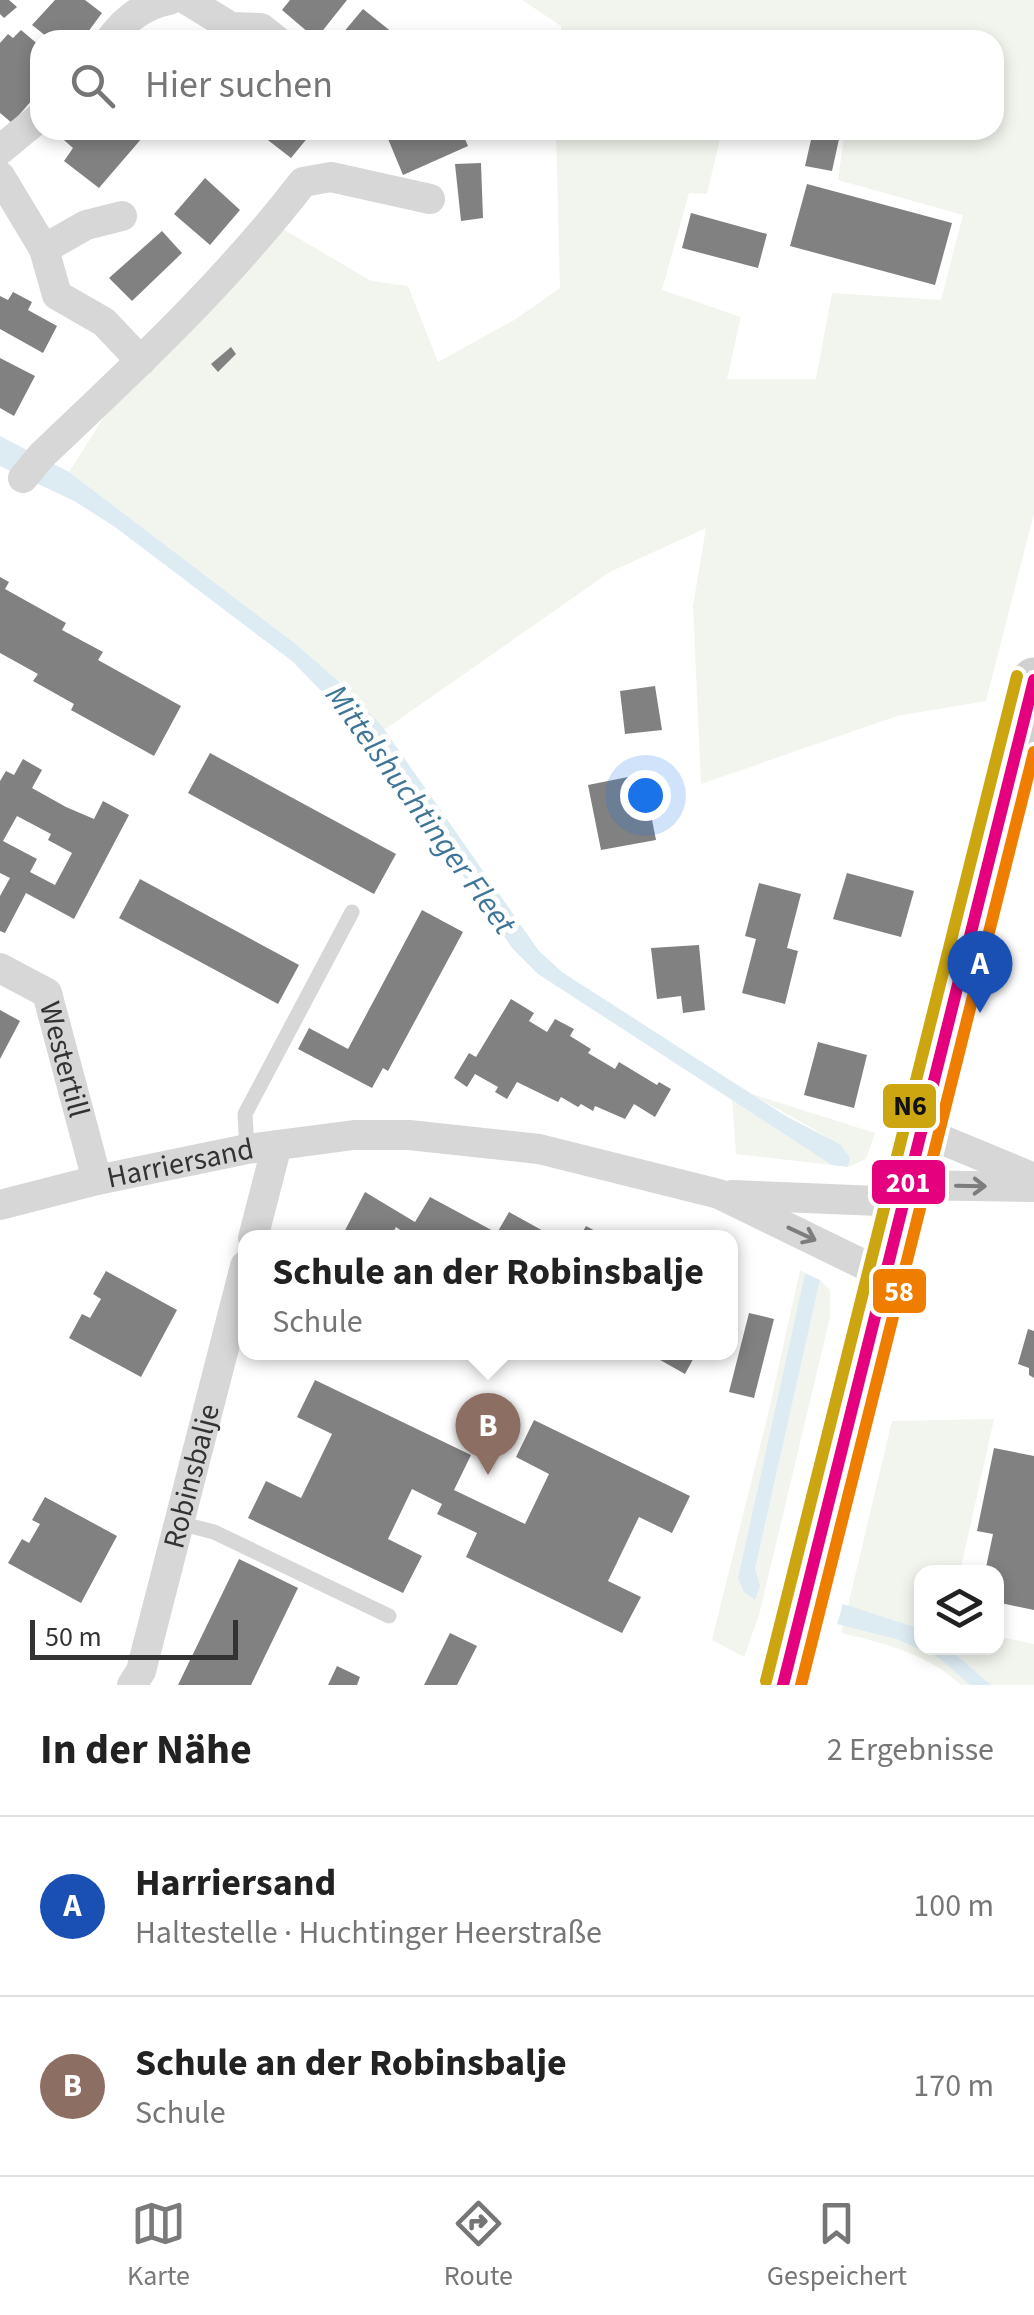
<!DOCTYPE html>
<html lang="de">
<meta charset="utf-8">
<style>
body{margin:0;font-family:"Source Sans 3",sans-serif;background:#f6f6f6;color:#222}
.controls{position:absolute;right:30px;bottom:30px;display:grid;overflow:hidden;border-radius:20px;box-shadow:0 5px 15px #0003}
.controls button{width:90px;height:90px;display:grid;place-items:center;padding:0;border:0;border-bottom:2px solid #e0e0e0;background:#fff;color:#222;font:50px sans-serif}
.scale{position:absolute;left:30px;bottom:25px;width:208px;box-sizing:border-box;padding-left:10px;border:5px solid #333;border-top:0;font-size:28px;line-height:35px;white-space:nowrap;color:#333;-webkit-text-stroke:8px #fff;paint-order:stroke}
.you{position:absolute;left:645px;top:795px;width:35px;height:35px;margin:-25px;border:8px solid #fff;border-radius:50%;background:#1a73e8;box-shadow:0 0 0 15px #1a73e833}
.badge{display:grid;place-items:center;width:65px;height:65px;border-radius:50%;background:#7a7a7a;color:#fff;font-size:32px;font-weight:700}
.pin{position:absolute;translate:-50% -82px;filter:drop-shadow(0 2px 5px #0008)}
.pin::after{content:'';position:absolute;top:52px;width:35px;height:30px;background:inherit;clip-path:polygon(0 0,100% 0,50% 100%)}
.popup{position:absolute;left:238px;top:1230px;width:500px;height:130px;box-sizing:border-box;display:grid;place-content:center;border-radius:20px;background:#fff;filter:drop-shadow(0 2px 8px #0005);font-size:32px;white-space:nowrap;color:#767676}
.popup b{font-size:38px;color:#222}
.popup::after{content:'';position:absolute;left:50%;top:100%;margin-left:-20px;border:20px solid transparent;border-top-color:#fff}
.list{margin:0;padding:0;list-style:none}
h2{display:flex;justify-content:space-between;align-items:center;height:130px;margin:0;padding:0 40px;font-size:42px}
h2 small{font-size:32px;font-weight:400;color:#767676}
.list li{display:grid;grid-template-columns:65px 1fr auto;gap:30px;align-items:center;box-sizing:border-box;height:180px;padding:0 40px;border-top:2px solid #e0e0e0}
.list b{display:block;font-size:38px;white-space:nowrap}
.list p{margin:0;font-size:32px;white-space:nowrap;color:#767676}
.list em{font-size:32px;font-style:normal;color:#767676}
.icon{flex:none;width:55px;height:55px;fill:none;stroke:currentColor;stroke-width:2;stroke-linecap:round;stroke-linejoin:round}
.map{position:relative;flex:none;width:1034px;height:1685px;overflow:hidden}
.search{position:absolute;background:#fff;box-shadow:0 5px 15px #0003;left:30px;right:30px;top:30px;height:110px;display:flex;align-items:center;gap:25px;box-sizing:border-box;padding:0 35px;border-radius:30px;color:#767676;font-size:38px}
.sheet{height:490px;background:#fff}
nav{display:flex;justify-content:space-around;align-items:center;box-sizing:border-box;height:140px;border-top:2px solid #e0e0e0;background:#fff;font-size:28px;color:#767676}
nav a{display:grid;justify-items:center;gap:5px}
nav .on{color:#7a7a7a}
.map>svg:first-child{display:block}
</style>
<div class="map">
<svg width="1034" height="1685" viewBox="0 0 1034 1685">
<rect width="100%" height="100%" fill="#fff"/>
<g fill="#f1f5ed">
<path d="M522,0h512v513l-48,188 -89,15 -196,68 -8,-178 13,-78 -96,44 -226,158 -47,-50 -40,-35 -228,-173 42,-66 172,-177 88,52 37,5 30,76 78,-43 44,-31 -4,-158h166l-15,64 -18,-1 -27,97 79,27 -14,62h89l16,-86 109,7 22,-85 -125,-35 7,-50h149v-90h-433v-14z"/>
<path d="M752,1094l123,39 -9,26 -18,8 2,-9c-16,-23 -72,-46 -98,-64z"/>
<path d="M732,1099l95,60 5,6 -96,-11z"/>
<path d="M800,1270l5,3 -67,305 22,7 -5,-16 65,-289 10,10v27l-71,298 -15,42 -32,-17 58,-234z"/>
<path d="M994,1419l-34,153h-38l-1,57 -73,-23 44,-185z"/>
<path d="M843,1625l53,14 43,18 31,28h-9c-33,-31 -77,-42 -120,-52z"/>
<path d="M997,1636l37,8v41h-43l-43,-37h48z"/>
</g>
<g fill="#ddebf3">
<path d="M0,436l69,36 228,173 40,35 44,45 158,226 23,21 222,143 57,30 9,13 -2,9 -16,-2 -294,-191 -26,-26 -137,-202 -83,-85 -177,-134 -41,-26 -74,-35z"/>
<path d="M805,1273l15,7 -65,289 5,16 -5,15 -11,-8 -6,-14z"/>
<path d="M843,1604l78,25 1,19h26l43,37h-21l-32,-28 -42,-18 -59,-15z"/>
</g>
<g fill="#818181" fill-rule="evenodd">
<path d="M0,0h9l8,7 -13,11 -4,-4z"/>
<path d="M55,0h30l17,13 -20,27h-31l-19,-15z"/>
<path d="M290,0h57l-31,39 -34,-29z"/>
<path d="M363,9l30,24 -5,7h-51z"/>
<path d="M21,30l19,16v45l-28,32 -12,-10v-70l8,-9 5,4z"/>
<path d="M60,130h73l9,8 -43,50 -35,-27 9,-13 -16,-14z"/>
<path d="M255,130h59l-23,28z"/>
<path d="M395,130h66l7,16 -65,29 -17,-41z"/>
<path d="M778,130h63l-9,41 -27,-5 6,-26 -33,-7z"/>
<path d="M481,163l2,55 -22,3 -6,-57z"/>
<path d="M205,178l35,32 -30,35 -36,-31z"/>
<path d="M807,184l145,39 -17,62 -145,-39z"/>
<path d="M691,213l76,21 -9,34 -76,-20z"/>
<path d="M162,231l20,22 -50,48 -23,-23z"/>
<path d="M13,292l19,10 -4,8 29,16 -14,27 -43,-24v-33l8,4z"/>
<path d="M231,347l5,7 -18,18 -7,-8z"/>
<path d="M0,358l35,18 -21,40 -14,-8z"/>
<path d="M0,577l9,5 -4,7 61,34 -4,7 41,22 -5,8 83,46 -27,50 -83,-46 3,-6 -41,-23 5,-7 -38,-21z"/>
<path d="M655,686l7,44 -37,4 -5,-43z"/>
<path d="M210,753l186,101 -22,40 -186,-101z"/>
<path d="M23,759l19,11 -10,18 34,19 28,12 9,-18 26,14 -55,104 -48,-26 -21,40 -5,-2v-35l10,-18 -10,-5v-92l6,-10 8,4zM17,816l34,18 -3,6 24,13 -17,32 -25,-13 7,-13 -34,-18z"/>
<path d="M643,774l13,66 -55,10 -13,-65z"/>
<path d="M847,873l67,18 -13,46 -68,-18z"/>
<path d="M140,879l159,86 -21,39 -159,-86z"/>
<path d="M759,883l42,11 -14,54 11,3 -13,53 -43,-11 14,-54 -11,-3z"/>
<path d="M422,910l41,22 -75,139 -5,-3 -11,20 -74,-39 11,-21 39,21z"/>
<path d="M699,945l6,65 -22,3 -2,-17 -24,3 -6,-51z"/>
<path d="M511,999l23,14 -5,8 18,11 8,-13 19,10 -4,7 21,13 -3,4 27,16 4,-7 38,23 2,-3 12,7 -16,28 -21,-13 -9,15 -30,-13 -2,5 -12,-7 -3,3 -17,-10 -3,5 -41,-20 -10,17 -12,-7 3,-5 -23,-13 -8,13 -13,-9 15,-25 7,4z"/>
<path d="M0,1010l20,11 -20,38z"/>
<path d="M818,1042l49,13 -13,53 -50,-13z"/>
<path d="M365,1192l50,30 15,-25 67,36 12,-21 47,26h-145l-15,-11 -6,11h-49z"/>
<path d="M586,1226l22,12h-29z"/>
<path d="M106,1271l71,39 -36,67 -72,-39 13,-24 8,4 11,-19 -8,-5z"/>
<path d="M749,1313l25,6 -20,79 -25,-6z"/>
<path d="M1028,1329l6,2v47l-5,-3v-7l-11,-4z"/>
<path d="M646,1352h51l-12,22z"/>
<path d="M315,1380l156,75 -17,35 71,34 24,-50 -33,-17 18,-37 156,76 -18,37 -33,-16 -31,64 33,16 -19,36 -156,-76 11,-24 -40,-19 5,-10 -30,-15 -24,50 34,17 -19,37 -155,-75 18,-37 35,17 31,-64 -35,-17z"/>
<path d="M994,1448l40,8v154l-38,-8v-30h-11l8,-38 -16,-3z"/>
<path d="M45,1497l72,39 -36,67 -73,-40 14,-24 7,4 11,-19 -8,-4z"/>
<path d="M239,1559l59,29 -47,97h-73z"/>
<path d="M450,1633l27,13 -20,39h-33z"/>
<path d="M337,1666l23,11 -3,8h-29z"/>
</g>
<g fill="none" stroke-linecap="round" stroke-linejoin="round">
<g stroke="#d7d7d7" stroke-width="15">
<path d="M247,1149l-2,-35 107,-202"/>
<path d="M179,1523l35,9 175,84"/>
</g>
<g stroke="#d7d7d7" stroke-width="30">
<path d="M187,0l44,27 30,1 15,12"/>
<path d="M110,40c15,-21 33,-35 59,-40"/>
<path d="M0,150l40,-33"/>
<path d="M0,176l44,73 13,46 47,27 37,39"/>
<path d="M44,249l42,-24 36,-9"/>
<path d="M23,478l19,-23c92,-87 184,-173 261,-273l28,-5 99,22"/>
<path id="s1" d="M0,968l47,25 50,187"/>
<path d="M921,1131l113,47"/>
<path d="M907,1185l127,2"/>
<path d="M732,1195l171,7"/>
<path id="s2" d="M0,1205l97,-25 150,-31 107,-14h55l130,14 180,45 166,81"/>
<path d="M253,1238l24,-93"/>
<path id="s3" d="M132,1685l9,-14 104,-405"/>
</g>
<path stroke="#d0d0d0" stroke-width="45" d="M783,1685l251,-1005"/>
<defs>
<path id="bus-1" d="M783,1685l251,-1005"/>
<path id="bus-2" d="M801,1685l233,-933"/>
<path id="bus-3" d="M766,1681l251,-1005"/>
</defs>
<use href="#bus-1" stroke="#fff" stroke-width="20"/>
<use href="#bus-2" stroke="#fff" stroke-width="20"/>
<use href="#bus-3" stroke="#fff" stroke-width="20"/>
<use href="#bus-1" stroke="#e5007d" stroke-width="12"/>
<use href="#bus-2" stroke="#ef7d00" stroke-width="12"/>
<use href="#bus-3" stroke="#cba610" stroke-width="12"/>
</g>
<defs><path id="oneway-shaft" d="M-6 0H5M1.5-3L5.5 0L1.5 3" fill="none" stroke-width="1.6" stroke-linecap="round" stroke-linejoin="round" transform="scale(2.5)"/></defs>
<g stroke="#7d7d7d">
<use href="#oneway-shaft" transform="translate(971 1186) rotate(1)"/>
<use href="#oneway-shaft" transform="translate(802 1234) rotate(25)"/>
</g>
<g text-anchor="middle" stroke-width="10" stroke-linejoin="round" paint-order="stroke">
<g font-size="30" fill="#333" stroke="#fff">
<text dy="10" stroke="none"><textPath href="#s1" startOffset="122">Westertill</textPath></text>
<text dy="10" stroke="none"><textPath href="#s2" startOffset="185">Harriersand</textPath></text>
<text dy="10" stroke="none"><textPath href="#s3" startOffset="218">Robinsbalje</textPath></text>
</g>
<g font-size="32" font-style="italic" fill="#3f7597" stroke="#fff">
<text transform="translate(421 809) rotate(54)" y="11">Mittelshuchtinger Fleet</text>
</g>
</g>
<g stroke="#fff" stroke-width="4">
<rect x="881" y="1082" width="57" height="48" rx="10" fill="#cba610"/>
<rect x="870" y="1158" width="77" height="48" rx="10" fill="#e5007d"/>
<rect x="871" y="1267" width="57" height="48" rx="10" fill="#ef7d00"/>
</g>
<g font-size="28" text-anchor="middle" font-weight="bold" fill="#fff">
<text x="908" y="1192">201</text>
<text x="899" y="1301">58</text>
</g>
<g font-size="28" text-anchor="middle" font-weight="bold" fill="#111">
<text x="910" y="1115">N6</text>
</g>
</svg>
<div class="controls">
<button><svg class="icon" aria-label="layers" viewBox="0 0 24 24"><path d="M12 4l9 5-9 5-9-5zM3 14l9 5 9-5"/></svg></button>
</div>
<div class="scale">50 m</div>
<div class="you"></div>
<div class="pin badge" style="left:980px;top:1013px;background:#1a4fb4">A</div>
<div class="pin badge" style="left:488px;top:1475px;background:#8d6e63">B</div>
<div class="popup"><b>Schule an der Robinsbalje</b>Schule</div>
<div class="search"><svg class="icon" aria-label="search" viewBox="0 0 24 24"><circle cx="10" cy="10" r="6"/><path d="M15 15l6 6"/></svg>Hier suchen</div>
</div>
<section class="sheet">
<h2>In der Nähe<small>2 Ergebnisse</small></h2>
<ul class="list">
<li><span class="badge" style="background:#1a4fb4">A</span><div><b>Harriersand</b><p>Haltestelle · Huchtinger Heerstraße</p></div><em>100 m</em></li>
<li><span class="badge" style="background:#8d6e63">B</span><div><b>Schule an der Robinsbalje</b><p>Schule</p></div><em>170 m</em></li>
</ul>
</section>
<nav>
<a class="on"><svg class="icon" aria-label="map" viewBox="0 0 24 24"><path d="M3 6l6-2 6 2 6-2v14l-6 2-6-2-6 2zM9 4v14M15 6v14"/></svg>Karte</a>
<a><svg class="icon" aria-label="directions" viewBox="0 0 24 24"><path d="M12 3l9 9-9 9-9-9zM9 14v-3h6M13 9l2 2-2 2"/></svg>Route</a>
<a><svg class="icon" aria-label="saved" viewBox="0 0 24 24"><path d="M7 4h10v16l-5-4-5 4z"/></svg>Gespeichert</a>
</nav>
